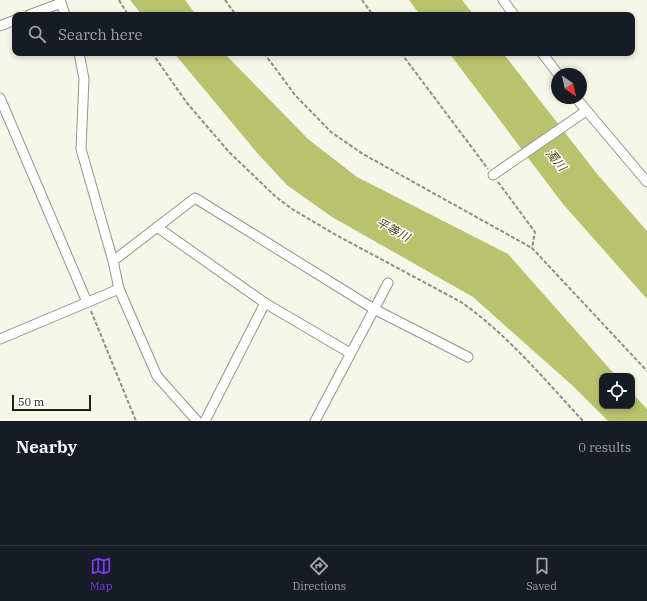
<!DOCTYPE html>
<meta charset="utf-8">
<style>
body{margin:0;font-family:"IBM Plex Serif","Noto Sans JP",serif;background:#242831;color:#f1f3f6}
.controls{position:absolute;right:12px;bottom:12px;display:grid;overflow:hidden;border-radius:8px;box-shadow:0 2px 6px #0003}
.controls button{width:36px;height:36px;display:grid;place-items:center;padding:0;border:0;border-bottom:1px solid #363941;background:#171b24;color:#f1f3f6;font:20px sans-serif}
.compass{position:absolute;left:551px;top:68px;width:36px;height:36px;border-radius:50%;background:#171b24;box-shadow:0 2px 6px #0003;rotate:146deg}
.scale{position:absolute;left:12px;bottom:10px;width:79px;box-sizing:border-box;padding-left:4px;border:2px solid #1e1f19;border-top:0;font-size:11px;line-height:14px;white-space:nowrap;color:#1e1f19;-webkit-text-stroke:3px #fff;paint-order:stroke}
.list{margin:0;padding:0;list-style:none}
h2{display:flex;justify-content:space-between;align-items:center;height:52px;margin:0;padding:0 16px;font-size:17px}
h2 small{font-size:13px;font-weight:400;color:#9ea1a6}
.icon{flex:none;width:22px;height:22px;fill:none;stroke:currentColor;stroke-width:2;stroke-linecap:round;stroke-linejoin:round}
.map{position:relative;flex:none;width:647px;height:421px;overflow:hidden}
.search{position:absolute;background:#171b24;box-shadow:0 2px 6px #0003;left:12px;right:12px;top:12px;height:44px;display:flex;align-items:center;gap:10px;box-sizing:border-box;padding:0 14px;border-radius:8px;color:#9ea1a6;font-size:15px}
.sheet{height:124px;background:#171b24}
nav{display:flex;justify-content:space-around;align-items:center;box-sizing:border-box;height:56px;border-top:1px solid #363941;background:#171b24;font-size:11px;color:#9ea1a6}
nav a{display:grid;justify-items:center;gap:2px}
nav .on{color:#7c3aed}
.map>svg:first-child{display:block}
</style>
<div class="map">
<svg width="647" height="421" viewBox="0 0 647 421">
<rect width="100%" height="100%" fill="#f5f8e8"/>
<g fill="#b9c36d">
<path d="M130,0h55l11,15h-54z"/>
<path d="M409,0h53l12,15h-54z"/>
<path d="M174,53h50l84,86 49,38 151,77 108,122h-14v30h30v-13l15,16v12h-39l-35,-35 -100,-89 -141,-80 -45,-32 -29,-31z"/>
<path d="M449,53h54l95,122 49,56v68l-84,-95z"/>
</g>
<g fill="none" stroke-linecap="round" stroke-linejoin="round">
<defs>
<g id="minor">
<path d="M60,0l5,15"/>
<path d="M503,0l11,15"/>
<path d="M29,15l32,-12"/>
<path d="M0,26l15,-6"/>
<path d="M79,53l5,26 -3,70 32,112 6,28 38,87 40,45"/>
<path d="M542,53l16,21"/>
<path d="M0,98l87,204"/>
<path d="M576,98l71,84"/>
<path d="M493,175l93,-64"/>
<path d="M157,227l108,76 85,50"/>
<path d="M113,261l82,-63 179,111 94,48"/>
<path d="M0,339l119,-50"/>
<path d="M205,421l60,-118"/>
<path d="M315,421l73,-138"/>
</g>
</defs>
<use href="#minor" stroke="#949788" stroke-width="11"/>
<g stroke="#8d8f84" stroke-width="2" stroke-dasharray="4 2" stroke-linecap="butt">
<path d="M119,0l9,15"/>
<path d="M225,0l11,15"/>
<path d="M362,0l11,15"/>
<path d="M152,53l35,50 42,49 47,45 16,12 44,26 125,67c47,33 83,77 122,119"/>
<path d="M264,53l31,42 36,37 32,22 169,94"/>
<path d="M401,53l87,116"/>
<path d="M498,182l37,50 -3,16 115,123"/>
<path d="M91,311l45,110"/>
</g>
<use href="#minor" stroke="#fff" stroke-width="9"/>
</g>
<g text-anchor="middle" stroke-width="3" stroke-linejoin="round" paint-order="stroke">
<g font-size="12" font-style="italic" fill="#464c09" stroke="#fff">
<text transform="translate(556 160) rotate(51)" y="4">濁川</text>
<text transform="translate(393 230) rotate(28)" y="4">平等川</text>
</g>
</g>
</svg>
<div class="controls">
<button><svg class="icon" aria-label="locate" viewBox="0 0 24 24"><circle cx="12" cy="12" r="6"/><path d="M12 2v4M12 18v4M2 12h4M18 12h4"/></svg></button>
</div>
<svg class="compass" viewBox="-18 -18 36 36"><path d="M0-13l5 13h-10z" fill="#e53935"/><path d="M0 13l5-13h-10z" fill="#9ea1a6"/></svg>
<div class="scale">50 m</div>
<div class="search"><svg class="icon" aria-label="search" viewBox="0 0 24 24"><circle cx="10" cy="10" r="6"/><path d="M15 15l6 6"/></svg>Search here</div>
</div>
<section class="sheet">
<h2>Nearby<small>0 results</small></h2>
<ul class="list">
</ul>
</section>
<nav>
<a class="on"><svg class="icon" aria-label="map" viewBox="0 0 24 24"><path d="M3 6l6-2 6 2 6-2v14l-6 2-6-2-6 2zM9 4v14M15 6v14"/></svg>Map</a>
<a><svg class="icon" aria-label="directions" viewBox="0 0 24 24"><path d="M12 3l9 9-9 9-9-9zM9 14v-3h6M13 9l2 2-2 2"/></svg>Directions</a>
<a><svg class="icon" aria-label="saved" viewBox="0 0 24 24"><path d="M7 4h10v16l-5-4-5 4z"/></svg>Saved</a>
</nav>
